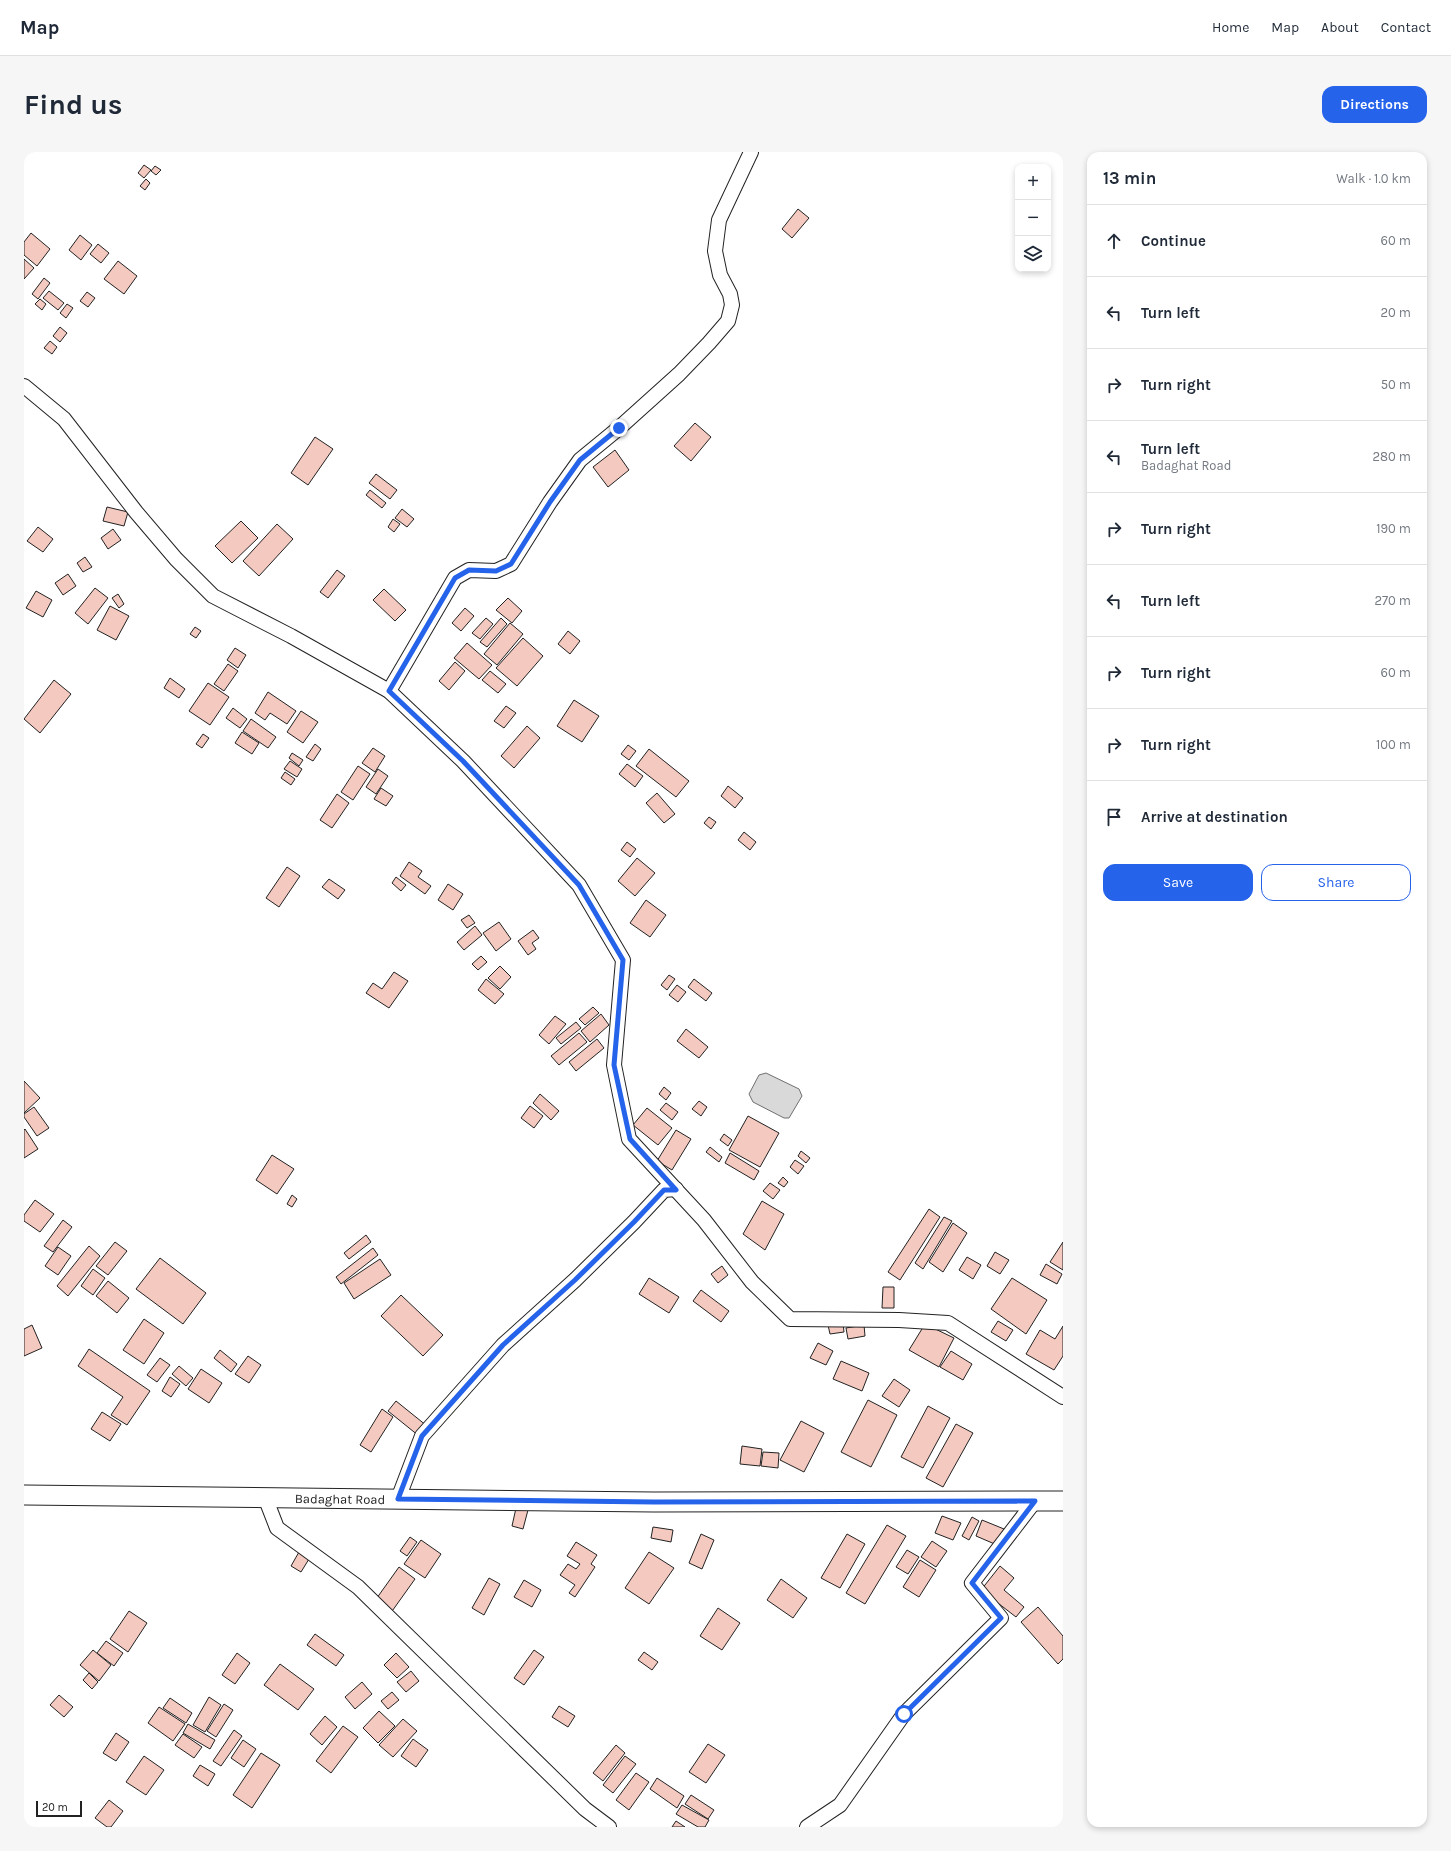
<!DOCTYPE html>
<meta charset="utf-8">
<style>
body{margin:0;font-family:Karla,sans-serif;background:#f6f6f7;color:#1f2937}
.controls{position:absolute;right:12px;top:12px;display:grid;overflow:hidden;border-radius:8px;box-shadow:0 2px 6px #0003}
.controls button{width:36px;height:36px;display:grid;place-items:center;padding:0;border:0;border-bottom:1px solid #e0e1e3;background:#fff;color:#1f2937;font:20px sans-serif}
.scale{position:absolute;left:12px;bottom:10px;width:46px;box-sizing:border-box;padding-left:4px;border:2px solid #222;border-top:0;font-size:11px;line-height:14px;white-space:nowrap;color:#222;-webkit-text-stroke:3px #fff;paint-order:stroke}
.stop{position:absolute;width:12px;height:12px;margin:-9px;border:3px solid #2563eb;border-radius:50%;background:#fff}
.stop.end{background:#2563eb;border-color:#fff;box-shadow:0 1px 4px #0008}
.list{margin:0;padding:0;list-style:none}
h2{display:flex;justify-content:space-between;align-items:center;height:52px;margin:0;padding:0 16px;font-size:17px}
h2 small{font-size:13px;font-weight:400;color:#747a83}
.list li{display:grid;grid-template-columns:26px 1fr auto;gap:12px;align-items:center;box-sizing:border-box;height:72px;padding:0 16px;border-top:1px solid #e0e1e3}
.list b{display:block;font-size:15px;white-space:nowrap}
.list p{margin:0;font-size:13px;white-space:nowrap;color:#747a83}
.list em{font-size:13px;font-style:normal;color:#747a83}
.actions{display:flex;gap:8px;padding:12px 16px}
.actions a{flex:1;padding:9px 0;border:1px solid #2563eb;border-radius:12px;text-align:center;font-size:14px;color:#2563eb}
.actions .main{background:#2563eb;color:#fff}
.icon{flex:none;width:22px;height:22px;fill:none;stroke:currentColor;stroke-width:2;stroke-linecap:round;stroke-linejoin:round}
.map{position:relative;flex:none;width:1039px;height:1675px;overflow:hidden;border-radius:12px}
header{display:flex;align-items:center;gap:24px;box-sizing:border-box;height:56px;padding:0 20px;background:#fff;border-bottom:1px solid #e0e1e3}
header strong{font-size:19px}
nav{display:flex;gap:22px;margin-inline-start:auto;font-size:14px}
.intro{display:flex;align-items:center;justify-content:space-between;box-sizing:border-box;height:96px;padding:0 24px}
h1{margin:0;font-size:28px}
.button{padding:10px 18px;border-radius:12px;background:#2563eb;color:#fff;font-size:14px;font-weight:700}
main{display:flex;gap:24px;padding:0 24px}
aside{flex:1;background:#fff;border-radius:12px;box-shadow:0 2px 6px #0003}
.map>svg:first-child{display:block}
</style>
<header>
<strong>Map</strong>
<nav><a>Home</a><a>Map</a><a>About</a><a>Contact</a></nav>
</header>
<div class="intro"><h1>Find us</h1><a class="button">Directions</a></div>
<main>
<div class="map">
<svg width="1039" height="1675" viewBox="0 0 1039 1675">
<rect width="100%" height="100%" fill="#fff"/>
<path fill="#d9d9d9" stroke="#6f6f6f" d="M742,921l33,16 3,7 -13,22h-5l-31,-16 -4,-8 10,-19z"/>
<g fill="#f3c9c0" stroke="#222">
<path d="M120,13l7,5 -7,8 -6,-5z"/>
<path d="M131,14l6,4 -5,5 -5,-4z"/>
<path d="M122,27l4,4 -5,7 -5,-4z"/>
<path d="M774,57l11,9 -17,20 -10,-9z"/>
<path d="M7,81l19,16 -13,17 -13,-11v-13z"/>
<path d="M56,83l12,10 -11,15 -12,-10z"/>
<path d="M74,92l11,9 -8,10 -11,-9z"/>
<path d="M0,107l10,9 -10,11z"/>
<path d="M94,109l19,15 -13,18 -20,-15z"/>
<path d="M20,126l6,5 -12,16 -6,-5z"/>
<path d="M25,139l15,12 -6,7 -15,-12z"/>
<path d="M63,140l8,6 -7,9 -8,-6z"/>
<path d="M16,147l6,5 -4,6 -7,-6z"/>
<path d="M43,152l6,4 -7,10 -6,-5z"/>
<path d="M36,175l7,6 -7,9 -7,-6z"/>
<path d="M26,189l7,6 -5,7 -8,-6z"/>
<path d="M671,271l16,14 -20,24 -17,-15z"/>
<path d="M291,285l18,12 -25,36 -17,-12z"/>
<path d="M591,298l14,20 -21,17 -15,-20z"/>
<path d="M352,322l21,16 -7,9 -21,-16z"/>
<path d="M346,338l16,13 -4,5 -16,-13z"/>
<path d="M83,355l21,5 -4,14 -21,-5z"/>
<path d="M378,357l12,10 -7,8 -12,-9z"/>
<path d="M369,367l7,5 -6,8 -6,-5z"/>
<path d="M217,369l17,17 -26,25 -17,-17z"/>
<path d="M253,372l16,15 -34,37 -16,-15z"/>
<path d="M14,375l15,12 -10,13 -16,-11z"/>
<path d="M89,377l8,11 -13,9 -7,-11z"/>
<path d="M61,405l7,10 -9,5 -6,-9z"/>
<path d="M313,418l8,6 -17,22 -8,-6z"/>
<path d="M44,422l8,12 -13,9 -8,-12z"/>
<path d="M71,436l13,10 -20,26 -13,-11z"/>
<path d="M360,437l22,21 -11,11 -22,-21z"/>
<path d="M12,439l16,9 -9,17 -17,-9z"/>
<path d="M94,442l6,10 -5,4 -7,-10z"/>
<path d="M484,446l14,13 -10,12 -16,-13z"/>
<path d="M86,454l19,10 -13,24 -19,-10z"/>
<path d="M441,456l9,8 -13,15 -9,-8z"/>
<path d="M462,466l7,6 -13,15 -8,-6z"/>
<path d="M477,466l6,6 -20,23 -7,-5z"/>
<path d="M486,471l13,11 -26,31 -13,-11z"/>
<path d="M171,475l6,4 -5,7 -6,-4z"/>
<path d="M544,479l12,10 -10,13 -12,-10z"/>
<path d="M499,486l20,18 -26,30 -21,-18z"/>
<path d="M443,491l25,22 -13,14 -25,-21z"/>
<path d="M211,496l11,7 -8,13 -11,-8z"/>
<path d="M431,510l10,9 -16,19 -10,-9z"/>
<path d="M204,512l10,7 -14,20 -10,-7z"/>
<path d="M466,519l16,13 -8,9 -16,-13z"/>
<path d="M146,526l15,11 -6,9 -15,-10z"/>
<path d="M30,528l17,14 -31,39 -16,-14z"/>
<path d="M184,531l21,14 -19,28 -21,-14z"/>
<path d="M244,540l28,19 -9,13 -17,-11 -5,7 -10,-7z"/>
<path d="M550,548l25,16 -17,26 -25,-16z"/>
<path d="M482,554l10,7 -12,15 -10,-7z"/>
<path d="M209,556l14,11 -7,9 -14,-10z"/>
<path d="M277,559l17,11 -15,21 -16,-11z"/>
<path d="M227,567l25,18 -8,11 -25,-17z"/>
<path d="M503,574l13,12 -26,30 -13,-12z"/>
<path d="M218,580l17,11 -7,11 -17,-11z"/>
<path d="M179,582l6,4 -7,10 -6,-4z"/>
<path d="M291,592l6,5 -8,12 -7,-4z"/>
<path d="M604,593l8,6 -7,9 -8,-6z"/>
<path d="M349,596l12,8 -10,16 -13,-9z"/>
<path d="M625,597l40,32 -13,16 -40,-31z"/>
<path d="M268,601l11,7 -4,6 -10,-8z"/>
<path d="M266,609l12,8 -5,8 -13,-8z"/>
<path d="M603,612l16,12 -8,11 -16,-13z"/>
<path d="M334,614l12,8 -17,26 -12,-8z"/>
<path d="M354,617l10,7 -12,18 -10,-7z"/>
<path d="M261,620l10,7 -4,6 -10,-7z"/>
<path d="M704,634l15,12 -8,10 -14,-12z"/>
<path d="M357,636l12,8 -7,10 -12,-7z"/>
<path d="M633,641l18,21 -11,9 -18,-20z"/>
<path d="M313,642l12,9 -17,25 -12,-8z"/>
<path d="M685,665l7,5 -5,7 -7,-6z"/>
<path d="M720,680l12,10 -6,8 -12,-10z"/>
<path d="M603,690l9,7 -6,8 -9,-7z"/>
<path d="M613,706l18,15 -20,23 -17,-15z"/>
<path d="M385,710l13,9 -4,6 13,9 -6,8 -25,-18z"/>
<path d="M263,715l13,9 -21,31 -13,-9z"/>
<path d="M372,725l10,8 -5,6 -9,-8z"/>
<path d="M305,727l16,11 -7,9 -16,-12z"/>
<path d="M424,732l15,10 -10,16 -15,-10z"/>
<path d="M622,748l20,15 -16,22 -20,-14z"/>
<path d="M445,763l6,8 -8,5 -6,-8z"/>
<path d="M475,770l12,17 -15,12 -13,-18z"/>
<path d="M451,774l7,9 -18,15 -7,-8z"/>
<path d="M509,778l6,8 -7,5 4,6 -8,6 -10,-14z"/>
<path d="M457,804l6,6 -9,8 -6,-6z"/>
<path d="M476,814l11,11 -11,12 -12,-11z"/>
<path d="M370,820l14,9 -19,27 -23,-15 7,-10 9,6z"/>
<path d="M645,823l6,4 -8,11 -6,-5z"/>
<path d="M462,827l18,15 -9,10 -17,-14z"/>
<path d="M670,827l18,14 -6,8 -18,-14z"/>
<path d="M653,833l9,7 -8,10 -9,-7z"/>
<path d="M569,855l6,6 -14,12 -6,-6z"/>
<path d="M577,862l8,11 -19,17 -9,-11z"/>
<path d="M531,864l11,8 -17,20 -10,-9z"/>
<path d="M552,870l5,6 -20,16 -5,-6z"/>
<path d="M662,877l22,18 -9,11 -22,-17z"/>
<path d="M555,881l8,9 -28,23 -8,-9z"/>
<path d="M573,887l7,9 -28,23 -7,-9z"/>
<path d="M0,929l16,17 -16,15z"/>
<path d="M640,935l7,6 -5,7 -7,-6z"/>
<path d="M516,942l19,17 -8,9 -18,-17z"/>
<path d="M675,949l8,6 -6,9 -9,-7z"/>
<path d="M642,951l12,9 -6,8 -12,-10z"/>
<path d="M506,954l13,10 -9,12 -13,-10z"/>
<path d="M10,955l15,21 -12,8 -13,-19v-3z"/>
<path d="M623,956l25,20 -14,17 -25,-20z"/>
<path d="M724,964l31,17 -19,34 -31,-17z"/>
<path d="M1,977l13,20 -14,9v-28z"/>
<path d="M652,978l15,9 -19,31 -15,-9z"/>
<path d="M700,982l8,6 -4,6 -8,-6z"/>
<path d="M686,995l12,10 -3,5 -13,-10z"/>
<path d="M777,999l9,7 -4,5 -8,-7z"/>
<path d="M706,1001l29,18 -5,9 -29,-17z"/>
<path d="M248,1003l22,14 -17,25 -21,-14z"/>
<path d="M771,1008l9,6 -6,8 -8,-7z"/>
<path d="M759,1025l5,5 -4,5 -6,-4z"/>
<path d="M746,1031l10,7 -7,9 -10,-8z"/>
<path d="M268,1043l5,4 -5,8 -5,-3z"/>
<path d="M11,1048l19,14 -14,18 -16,-11v-6z"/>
<path d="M738,1049l22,13 -19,36 -22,-16z"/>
<path d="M905,1057l11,8 -40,63 -12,-8z"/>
<path d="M920,1065l8,4 -29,48 -8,-6z"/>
<path d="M39,1068l9,7 -19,25 -9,-6z"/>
<path d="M929,1071l14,10 -24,39 -14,-10z"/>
<path d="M342,1083l5,7 -22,17 -5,-6z"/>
<path d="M91,1090l12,9 -19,24 -12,-9z"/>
<path d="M1039,1090v28l-13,-8z"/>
<path d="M65,1094l11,10 -32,40 -11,-10z"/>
<path d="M34,1095l13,9 -13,19 -13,-9z"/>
<path d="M349,1096l5,7 -37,29 -5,-7z"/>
<path d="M971,1100l14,8 -9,14 -13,-8z"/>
<path d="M943,1105l14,8 -8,14 -14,-9z"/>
<path d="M136,1106l46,35 -23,31 -47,-35z"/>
<path d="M356,1107l11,16 -37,24 -10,-16z"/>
<path d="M1022,1112l16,10 -5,10 -17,-9z"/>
<path d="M698,1114l6,9 -10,8 -7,-9z"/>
<path d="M69,1117l12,9 -12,17 -12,-9z"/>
<path d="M625,1126l30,19 -10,16 -30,-19z"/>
<path d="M988,1126l35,22 -21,34 -35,-25z"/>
<path d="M84,1129l21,17 -12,15 -21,-17z"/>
<path d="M859,1135h11v21h-12z"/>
<path d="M677,1138l28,21 -8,11 -28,-21z"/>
<path d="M377,1143l42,40 -20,21 -42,-40z"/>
<path d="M120,1167l20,14 -20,31 -21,-14z"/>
<path d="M974,1169l15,9 -7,11 -15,-9z"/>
<path d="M819,1171l1,9 -14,2 -2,-9z"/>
<path d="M901,1172l29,14 -15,29 -30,-17z"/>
<path d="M8,1173l10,23 -18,8v-27z"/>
<path d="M840,1173l1,11 -17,3 -2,-11z"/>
<path d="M1039,1174v30l-9,14 -28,-16 14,-24 15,9z"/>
<path d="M794,1191l15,8 -7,14 -16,-7z"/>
<path d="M65,1197l61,42 -23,34 -16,-10 12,-18 -45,-31z"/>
<path d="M196,1198l17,14 -6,8 -17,-14z"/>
<path d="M927,1199l21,13 -9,16 -23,-13z"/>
<path d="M224,1204l13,9 -12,18 -14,-9z"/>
<path d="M136,1206l10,7 -13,17 -10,-7z"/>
<path d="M817,1209l28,12 -7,18 -29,-12z"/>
<path d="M155,1214l14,12 -7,8 -14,-12z"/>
<path d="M177,1217l21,14 -13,20 -21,-14z"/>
<path d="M146,1225l10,7 -9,13 -9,-6z"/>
<path d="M870,1227l16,11 -11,17 -17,-11z"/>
<path d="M844,1248l29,15 -26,52 -30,-15z"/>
<path d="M372,1249l31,25 -8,10 -31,-25z"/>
<path d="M904,1254l22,12 -27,50 -22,-11z"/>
<path d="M358,1257l11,8 -22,35 -11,-7z"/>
<path d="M78,1260l19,12 -11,17 -19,-12z"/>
<path d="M777,1269l23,12 -20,39 -24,-12z"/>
<path d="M932,1272l17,9 -30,54 -17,-9z"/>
<path d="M718,1294l20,3 -2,17 -20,-2z"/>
<path d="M739,1300l16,1 -1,15 -17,-2z"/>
<path d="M492,1356l12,2 -5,19 -11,-3z"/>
<path d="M918,1364l19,7 -8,17 -18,-7z"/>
<path d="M948,1365l7,4 -10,19 -7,-4z"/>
<path d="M958,1368l22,9 -7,16 -21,-9z"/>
<path d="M863,1373l19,11 -41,68 -19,-11z"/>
<path d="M629,1375l20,3 -2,12 -20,-4z"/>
<path d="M677,1382l13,6 -12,29 -13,-6z"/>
<path d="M823,1382l18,10 -25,44 -19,-10z"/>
<path d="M386,1385l7,5 -10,14 -7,-5z"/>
<path d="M397,1388l20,14 -16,24 -21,-14z"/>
<path d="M908,1389l15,10 -11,16 -15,-10z"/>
<path d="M552,1390l21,13 -6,9 4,3 -20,30 -6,-4 6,-8 -15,-10 8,-11 8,5 4,-5 -13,-8z"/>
<path d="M883,1398l12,7 -11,17 -12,-7z"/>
<path d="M275,1400l10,7 -8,13 -10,-6z"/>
<path d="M625,1400l25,16 -25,36 -24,-16z"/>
<path d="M896,1408l16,10 -17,27 -16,-10z"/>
<path d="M976,1414l14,12 -10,12 20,17 -8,10 -35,-27z"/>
<path d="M375,1415l16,12 -25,35 -16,-12z"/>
<path d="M465,1426l11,6 -16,31 -12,-7z"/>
<path d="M757,1427l26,19 -14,20 -26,-18z"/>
<path d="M500,1428l17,10 -9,17 -18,-10z"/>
<path d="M1014,1455l25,29v23l-5,5 -37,-42z"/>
<path d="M694,1456l22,15 -18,27 -22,-14z"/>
<path d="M105,1459l18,12 -19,29 -18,-13z"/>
<path d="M291,1482l29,21 -8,11 -29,-21z"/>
<path d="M82,1489l17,12 -9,13 -17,-13z"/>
<path d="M69,1498l18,15 -12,16 -19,-16z"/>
<path d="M510,1498l10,7 -20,28 -10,-7z"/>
<path d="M620,1500l14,10 -6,8 -14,-10z"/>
<path d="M213,1501l13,10 -15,21 -13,-9z"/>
<path d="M372,1501l13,14 -12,11 -13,-13z"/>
<path d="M256,1512l34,25 -16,21 -34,-25z"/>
<path d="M387,1519l8,10 -13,11 -9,-10z"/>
<path d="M65,1521l9,9 -6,7 -9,-9z"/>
<path d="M338,1530l10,12 -17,15 -10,-12z"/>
<path d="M368,1540l7,8 -11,9 -7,-8z"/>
<path d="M35,1543l14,12 -9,10 -14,-12z"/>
<path d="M185,1545l12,8 -16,27 -12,-7z"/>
<path d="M146,1546l22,15 -6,10 -23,-15z"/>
<path d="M200,1552l9,6 -17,27 -9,-6z"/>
<path d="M535,1554l16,10 -7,11 -16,-10z"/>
<path d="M135,1555l26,17 -12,17 -25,-18z"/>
<path d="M355,1559l16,15 -17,17 -15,-15z"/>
<path d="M301,1564l12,11 -15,18 -12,-11z"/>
<path d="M379,1567l14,12 -24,26 -14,-12z"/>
<path d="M164,1572l27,16 -5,9 -27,-16z"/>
<path d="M319,1574l15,11 -27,36 -15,-12z"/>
<path d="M210,1578l8,6 -21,30 -8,-5z"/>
<path d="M92,1581l13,9 -13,19 -13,-8z"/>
<path d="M159,1582l19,13 -8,11 -19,-13z"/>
<path d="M389,1587l15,11 -12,17 -15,-11z"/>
<path d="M219,1588l13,9 -12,18 -13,-9z"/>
<path d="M684,1592l17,11 -19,28 -17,-11z"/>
<path d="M592,1593l9,8 -22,28 -10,-8z"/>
<path d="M237,1601l19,12 -28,43 -19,-13z"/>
<path d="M120,1604l20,14 -18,25 -20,-13z"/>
<path d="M601,1604l11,8 -23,29 -10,-8z"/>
<path d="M176,1613l15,9 -7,12 -15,-10z"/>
<path d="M612,1621l13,9 -20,28 -13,-10z"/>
<path d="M633,1626l27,18 -7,12 -27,-19z"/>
<path d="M667,1643l23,15 -6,9 -23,-15z"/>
<path d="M85,1648l14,11 -12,16h-4l-12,-9z"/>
<path d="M658,1653l27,15 -4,7h-7l-22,-13z"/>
<path d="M652,1669l9,6h-13z"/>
</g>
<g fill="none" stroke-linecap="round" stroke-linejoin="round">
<defs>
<g id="minor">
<path d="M0,234l40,33 72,93 40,47 37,37 78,40 98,55 74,70 116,124 44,75 -9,105 15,74 75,81 48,62 38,37 109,1 49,3 115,74"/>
<path d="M365,539l66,-113 14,-8 27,1 15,-7 39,-62 30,-42 39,-32 60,-54 30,-31 19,-22 4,-16 -2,-11 -10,-19 -5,-24 4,-31 32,-68"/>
<path d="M241,1345l12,31 81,59 227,222 24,18"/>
<path d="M374,1347l24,-63 81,-91 72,-65 59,-58 30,-32 12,-1"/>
<path d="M783,1675l33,-22 64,-91 97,-96 -29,-35 63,-82"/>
</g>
<g id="secondary">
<path id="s1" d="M0,1343l630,7 409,-1"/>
</g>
</defs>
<use href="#minor" stroke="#222" stroke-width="16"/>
<use href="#secondary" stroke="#222" stroke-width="21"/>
<use href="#minor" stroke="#fff" stroke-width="14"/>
<use href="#secondary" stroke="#fff" stroke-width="19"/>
</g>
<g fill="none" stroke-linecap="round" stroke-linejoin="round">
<path stroke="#2563eb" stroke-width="5" d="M595,276l-39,32 -30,42 -39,62 -15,7 -27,-1 -14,8 -66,113 74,70 116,124 44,75 -9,105 16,74 46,51h-12l-30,32 -59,58 -72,65 -81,91 -24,63 256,3 381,-1 -63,82 29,35 -97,96"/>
</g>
<g text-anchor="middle" stroke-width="3" stroke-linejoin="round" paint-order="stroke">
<g font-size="13" fill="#222" stroke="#fff">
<text dy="5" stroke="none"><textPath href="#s1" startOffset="316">Badaghat Road</textPath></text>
</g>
</g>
</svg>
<div class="controls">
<button>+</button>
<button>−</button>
<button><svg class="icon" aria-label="layers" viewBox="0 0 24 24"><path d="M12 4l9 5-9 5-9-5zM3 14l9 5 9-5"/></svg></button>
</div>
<div class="scale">20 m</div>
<div class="stop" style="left:880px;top:1562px"></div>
<div class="stop end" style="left:595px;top:276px"></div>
</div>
<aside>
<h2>13 min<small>Walk · 1.0 km</small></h2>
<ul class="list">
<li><svg class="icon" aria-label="ahead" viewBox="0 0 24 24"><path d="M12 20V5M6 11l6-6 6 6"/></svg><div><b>Continue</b></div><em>60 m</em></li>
<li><svg class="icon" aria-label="left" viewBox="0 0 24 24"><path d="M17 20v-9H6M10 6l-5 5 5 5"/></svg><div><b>Turn left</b></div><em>20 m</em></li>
<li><svg class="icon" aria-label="right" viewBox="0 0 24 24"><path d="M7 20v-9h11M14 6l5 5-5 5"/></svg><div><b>Turn right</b></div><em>50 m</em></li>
<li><svg class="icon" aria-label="left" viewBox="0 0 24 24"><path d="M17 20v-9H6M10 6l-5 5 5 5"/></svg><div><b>Turn left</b><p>Badaghat Road</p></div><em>280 m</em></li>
<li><svg class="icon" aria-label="right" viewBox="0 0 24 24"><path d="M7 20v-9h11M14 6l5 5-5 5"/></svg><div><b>Turn right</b></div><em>190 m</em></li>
<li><svg class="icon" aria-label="left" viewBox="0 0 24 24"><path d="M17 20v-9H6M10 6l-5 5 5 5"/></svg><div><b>Turn left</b></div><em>270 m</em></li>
<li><svg class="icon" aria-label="right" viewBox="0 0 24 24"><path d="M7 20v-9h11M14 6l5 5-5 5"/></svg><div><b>Turn right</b></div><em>60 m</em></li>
<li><svg class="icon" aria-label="right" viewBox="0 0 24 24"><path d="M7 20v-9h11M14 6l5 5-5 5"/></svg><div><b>Turn right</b></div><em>100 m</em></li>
<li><svg class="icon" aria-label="arrive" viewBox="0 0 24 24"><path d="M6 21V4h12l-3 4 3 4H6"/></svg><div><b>Arrive at destination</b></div></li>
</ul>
<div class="actions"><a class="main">Save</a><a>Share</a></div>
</aside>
</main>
